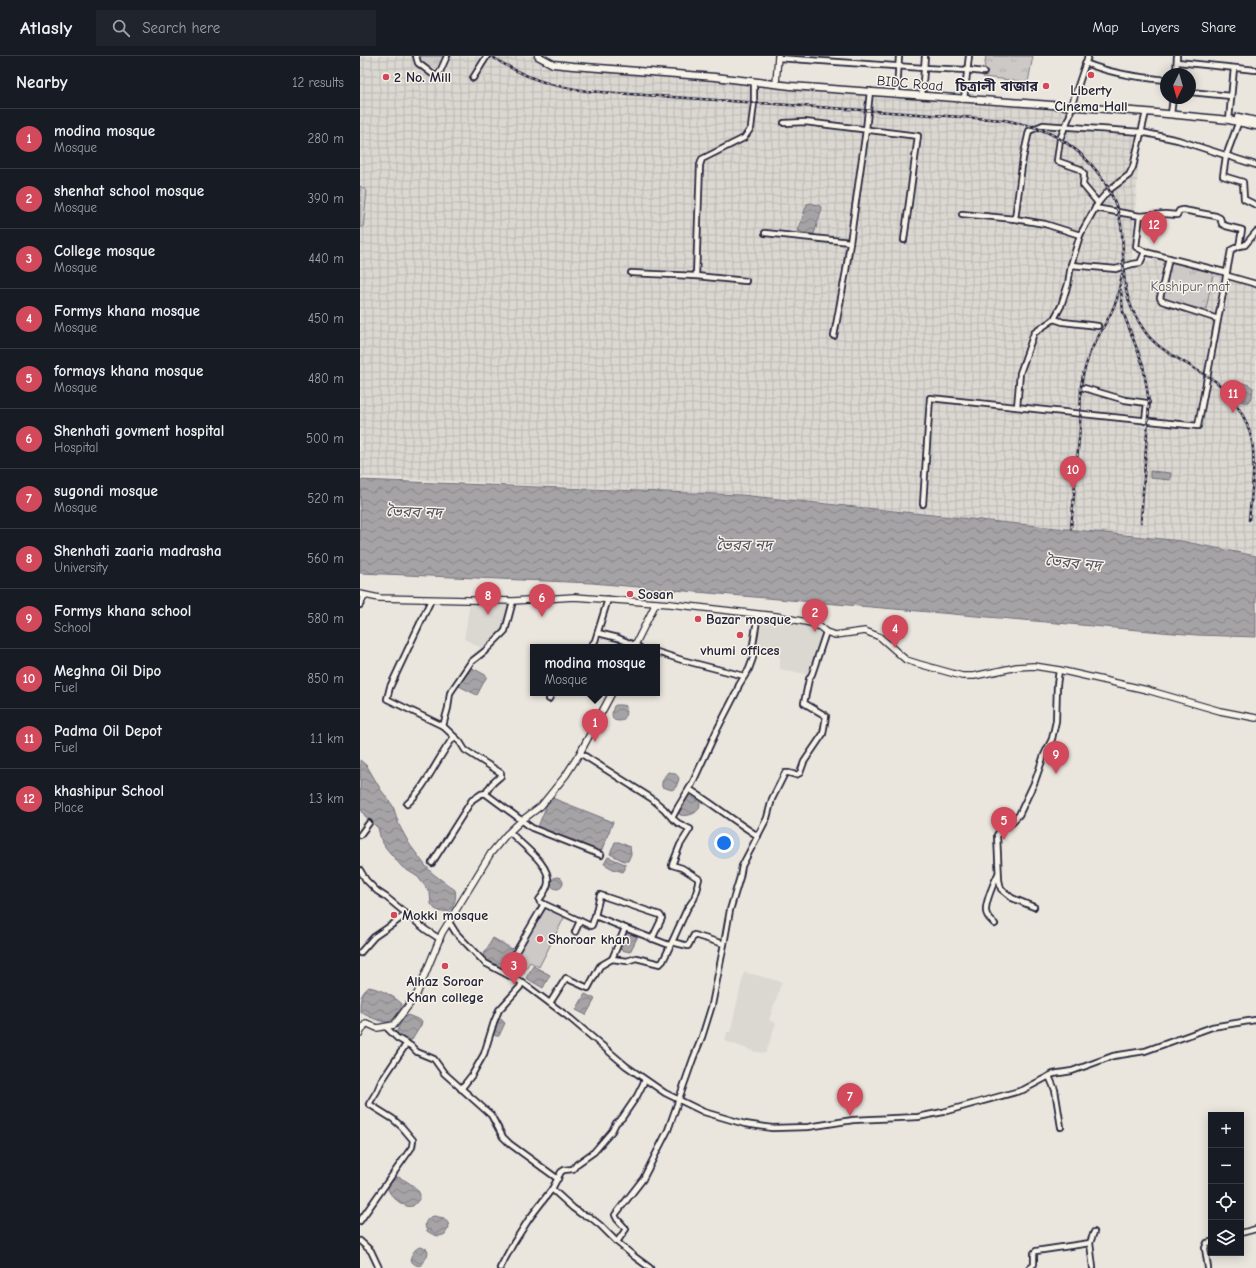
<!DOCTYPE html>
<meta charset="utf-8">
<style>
body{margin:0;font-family:"Comic Neue","Noto Sans Bengali",sans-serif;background:#20242c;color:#f1f3f6}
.controls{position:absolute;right:12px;bottom:12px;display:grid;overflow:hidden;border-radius:0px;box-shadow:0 2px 10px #0003}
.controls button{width:36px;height:36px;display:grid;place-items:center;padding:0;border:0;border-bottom:1px solid #363941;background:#171b24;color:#f1f3f6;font:20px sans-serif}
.compass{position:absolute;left:800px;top:12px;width:36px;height:36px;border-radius:50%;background:#171b24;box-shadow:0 2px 10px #0003;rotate:185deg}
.you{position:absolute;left:364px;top:787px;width:14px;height:14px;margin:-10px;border:3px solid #fff;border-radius:50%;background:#1a73e8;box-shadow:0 0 0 6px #1a73e833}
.badge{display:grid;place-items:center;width:26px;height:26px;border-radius:50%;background:#d1495b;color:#fff;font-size:13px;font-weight:700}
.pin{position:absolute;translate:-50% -33px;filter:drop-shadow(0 1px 2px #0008)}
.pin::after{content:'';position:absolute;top:21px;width:14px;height:12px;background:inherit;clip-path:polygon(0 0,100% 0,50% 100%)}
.popup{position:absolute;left:170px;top:588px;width:130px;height:52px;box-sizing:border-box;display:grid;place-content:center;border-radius:0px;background:#171b24;filter:drop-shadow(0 1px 3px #0005);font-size:13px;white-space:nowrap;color:#9ea1a6}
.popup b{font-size:15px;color:#f1f3f6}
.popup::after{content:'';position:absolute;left:50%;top:100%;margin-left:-8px;border:8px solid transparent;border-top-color:#171b24}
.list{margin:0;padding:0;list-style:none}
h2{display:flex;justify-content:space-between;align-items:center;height:52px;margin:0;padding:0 16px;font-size:17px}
h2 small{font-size:13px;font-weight:400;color:#9ea1a6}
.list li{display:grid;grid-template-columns:26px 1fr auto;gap:12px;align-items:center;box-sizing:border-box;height:60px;padding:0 16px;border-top:1px solid #363941}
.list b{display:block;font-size:15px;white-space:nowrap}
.list p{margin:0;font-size:13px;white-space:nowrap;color:#9ea1a6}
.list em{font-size:13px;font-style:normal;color:#9ea1a6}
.icon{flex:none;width:22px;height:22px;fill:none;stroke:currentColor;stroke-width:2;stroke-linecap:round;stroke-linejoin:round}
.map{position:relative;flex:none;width:896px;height:1212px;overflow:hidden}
header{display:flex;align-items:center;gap:24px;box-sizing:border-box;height:56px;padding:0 20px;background:#171b24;border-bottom:1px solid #363941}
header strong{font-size:19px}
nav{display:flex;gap:22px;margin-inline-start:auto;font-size:14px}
.search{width:280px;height:36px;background:#20242c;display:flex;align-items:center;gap:10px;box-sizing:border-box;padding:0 14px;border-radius:0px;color:#9ea1a6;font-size:15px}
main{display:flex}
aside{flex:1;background:#171b24}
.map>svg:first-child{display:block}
</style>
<header>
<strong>Atlasly</strong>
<div class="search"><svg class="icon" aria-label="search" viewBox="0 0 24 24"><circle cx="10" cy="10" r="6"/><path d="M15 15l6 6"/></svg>Search here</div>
<nav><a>Map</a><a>Layers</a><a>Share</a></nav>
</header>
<main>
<aside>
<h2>Nearby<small>12 results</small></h2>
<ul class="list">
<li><span class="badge">1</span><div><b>modina mosque</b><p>Mosque</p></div><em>280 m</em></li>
<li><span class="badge">2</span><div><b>shenhat school mosque</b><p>Mosque</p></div><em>390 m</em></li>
<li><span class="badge">3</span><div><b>College mosque</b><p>Mosque</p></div><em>440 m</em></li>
<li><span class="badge">4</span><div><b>Formys khana mosque</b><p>Mosque</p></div><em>450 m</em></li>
<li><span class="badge">5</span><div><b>formays khana mosque</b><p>Mosque</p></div><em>480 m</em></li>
<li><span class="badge">6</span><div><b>Shenhati govment hospital</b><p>Hospital</p></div><em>500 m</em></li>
<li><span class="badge">7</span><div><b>sugondi mosque</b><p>Mosque</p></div><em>520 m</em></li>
<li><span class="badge">8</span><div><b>Shenhati zaaria madrasha</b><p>University</p></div><em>560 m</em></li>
<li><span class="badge">9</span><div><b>Formys khana school</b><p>School</p></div><em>580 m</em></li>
<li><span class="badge">10</span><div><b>Meghna Oil Dipo</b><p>Fuel</p></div><em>850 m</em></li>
<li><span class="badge">11</span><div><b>Padma Oil Depot</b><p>Fuel</p></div><em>1.1 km</em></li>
<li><span class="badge">12</span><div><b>khashipur School</b><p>Place</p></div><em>1.3 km</em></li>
</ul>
</aside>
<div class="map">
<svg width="896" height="1212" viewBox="0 0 896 1212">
<defs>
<pattern id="industrial-grid" width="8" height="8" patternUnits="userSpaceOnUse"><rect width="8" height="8" fill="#dbd8d2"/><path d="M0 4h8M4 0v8" fill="none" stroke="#bcb9b5"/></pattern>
<pattern id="grass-tufts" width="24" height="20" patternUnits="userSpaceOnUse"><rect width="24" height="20" fill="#cdc9c6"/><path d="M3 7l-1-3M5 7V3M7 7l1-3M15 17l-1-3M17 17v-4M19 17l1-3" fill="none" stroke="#b0acab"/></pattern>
<pattern id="water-waves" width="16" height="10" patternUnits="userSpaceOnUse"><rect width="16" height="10" fill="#a6a3a6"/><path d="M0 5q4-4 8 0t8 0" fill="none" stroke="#878488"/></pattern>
</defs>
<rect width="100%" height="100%" fill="#eae6de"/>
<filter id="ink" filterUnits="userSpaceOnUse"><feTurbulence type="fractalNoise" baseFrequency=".025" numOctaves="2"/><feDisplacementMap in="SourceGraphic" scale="8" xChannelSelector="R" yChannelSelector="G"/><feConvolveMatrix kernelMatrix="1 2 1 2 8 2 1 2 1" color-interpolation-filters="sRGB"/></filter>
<g filter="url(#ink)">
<g fill="#dbd8d2">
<path d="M110,546l41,1 -5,25 -21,22 -21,-11z"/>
<path d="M398,559l52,9 12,9 -12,42 -30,-6v-13l-27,-5z"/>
<path d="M384,916l38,10 -13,38 7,3 -10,30 -11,-1 -30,-11 2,-9h3l1,-3z"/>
</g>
<path fill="url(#industrial-grid)" d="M0,0h176l18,10 517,41 -5,20 75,5 -10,131 38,-5 87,30v268l-75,-15 -312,-33h-16v-2l-112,-11 -381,-18z"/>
<g fill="url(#grass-tufts)" stroke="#787680">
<path d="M56,0h31l-9,20 -20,-13z"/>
<path d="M626,0h47l-5,26 -45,-5z"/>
<path d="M810,205l43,12 -7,37 -40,-9 -3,-2 -1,-4z"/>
</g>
<g fill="#cdc9c6" stroke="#787680">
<path d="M0,130l7,5 -4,36h-3z"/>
<path d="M186,852l19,8 -26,51 -9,-5 -9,14 -13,-6z"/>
</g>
<g fill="url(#water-waves)" stroke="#716f7b">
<path d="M451,147l9,3 2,3 -8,25 -11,-1 -5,-2 9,-27z"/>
<path d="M883,327l6,2 4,3 -1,9 -4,5c-6,1 -8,-1 -11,-5l3,-11z"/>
<path d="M790,415l21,2 -1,7 -20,-2z"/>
<path d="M0,424l381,15 440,46 75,15v81l-59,-2 -605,-52 -232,-10z"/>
<path d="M109,610l18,10 -10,19 -20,-10z"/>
<path d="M256,649h5l5,1c0,9 0,18 -12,14 -3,-4 -2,-9 0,-14z"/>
<path d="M0,704l7,6 14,24 12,16 6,19 11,20 15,20 7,8 23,17c2,8 -1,16 -6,21l-8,1 -6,-3 -4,-5 -1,-11 -12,-16 -16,-10 -16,-19 -5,-8 -3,-12 -13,-12 -5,-8z"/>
<path d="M308,716c4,0 10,2 11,7l-3,8 -4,3 -10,-3c-1,-6 2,-10 6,-15z"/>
<path d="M329,739l11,7c1,11 -11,15 -20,13l-2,-4 9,-15z"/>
<path d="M190,741l63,25 -13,32 -63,-25z"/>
<path d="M255,786h4l11,5 1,7 -3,7h-4l-14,-7z"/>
<path d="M248,801l17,7v5l-2,3 -10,-3 -9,-5z"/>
<circle cx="197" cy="827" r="6"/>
<path d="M266,875l12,5 -8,16 -9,-2 -2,-2z"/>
<path d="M133,882l21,12 -11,19 -21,-12z"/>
<path d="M173,910l17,9 -7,13 -17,-10z"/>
<path d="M9,931c11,2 25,9 33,17 -1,6 -7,16 -14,18 -7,1 -22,-7 -28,-10 0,-12 0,-18 9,-25z"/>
<path d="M225,938l10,5 -9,16 -10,-5z"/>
<path d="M48,959l14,6 -1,4 -9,15h-7l-9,-4c1,-8 6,-17 12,-21z"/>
<path d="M141,963l4,4 -6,13h-3l-4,-3 3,-11 3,-2z"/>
<path d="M38,1121c6,2 21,11 22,18 0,5 -4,8 -7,11 -1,0 -5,1 -6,0 -6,-1 -21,-13 -19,-20 2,-4 7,-6 10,-9z"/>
<path d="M74,1160l10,2 4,5 1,4 -4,7c-6,4 -12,1 -18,-3 -4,-7 -1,-13 7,-15z"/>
<path d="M60,1191l7,2 1,3 -1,4 -5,9c-5,2 -8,-1 -12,-5 2,-6 4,-11 10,-13z"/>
</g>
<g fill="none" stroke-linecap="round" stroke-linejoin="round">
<defs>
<g id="minor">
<path d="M56,0l2,7 17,13 4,-2 8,-18"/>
<path d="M728,0l-17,51 -1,8 -10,24 -3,22 23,8 4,5 -1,11 15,18"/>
<path d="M418,2l146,10 43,2 17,2"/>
<path d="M817,6l79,8"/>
<path d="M725,7c28,11 52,14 81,17"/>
<path d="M816,18l1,-18"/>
<path d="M113,22l14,-22"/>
<path d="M830,36l41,4"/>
<path d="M537,38l2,-38"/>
<path d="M562,40l3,-40"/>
<path d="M604,43l5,-43"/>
<path d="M811,58l2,-16"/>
<path d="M869,64l5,-52"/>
<path d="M879,65l-13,35 -3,20 20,6 1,17 12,6"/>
<path d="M424,67l21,-1 113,14 -14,104"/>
<path d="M735,152l45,8 25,-2 12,1 2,-4 4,-1 33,6 4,2 2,6 4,2 16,4 -3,16"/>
<path d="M602,158l53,5 30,5 35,11"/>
<path d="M780,160l-4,31 9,5"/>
<path d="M655,163l8,-61 6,-27 14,-6 98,7 37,8 78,25"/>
<path d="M405,177l85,9"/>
<path d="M809,202l-9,40 2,3 56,18"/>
<path d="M711,209l45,4 16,-5 8,-1 5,-11 79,20 4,4 28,8"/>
<path d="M271,217l65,3 50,5"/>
<path d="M336,220l4,-111 2,-6 42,-21 7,-10 3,-25v-21"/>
<path d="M694,263l9,3 35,4"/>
<path d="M474,280l12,-65 20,-141 4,-39"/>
<path d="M724,332l41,12 22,3 -2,18"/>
<path d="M657,351l3,-34 14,-40 20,-14 7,-13 7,-22 3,-19 9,-30 18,-32 11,-13 20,-15 4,-8 13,-55"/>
<path d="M563,448l7,-106 268,28 33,-176 8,-4 6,-1 11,-13"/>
<path d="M71,544l-41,87 -3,12 56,27 17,16 5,8 36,23v3c-6,5 -13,10 -15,18l46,34 69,27"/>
<path d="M0,549l5,-10"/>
<path d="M238,577l20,5 21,9"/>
<path d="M230,591l5,-6 13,-42"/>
<path d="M297,596l25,8 62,16"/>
<path d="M189,643l3,-6"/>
<path d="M83,670l5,-18 2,-15 21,-31 14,-11 20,-20 8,-30"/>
<path d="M220,697l71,45 13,11 8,9"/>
<path d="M329,733c24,15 45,32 69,47"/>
<path d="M47,748c20,-18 30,-46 47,-67"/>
<path d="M150,776c11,13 41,32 38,51 -1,6 -5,12 -9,17l1,2 4,2"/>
<path d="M0,779l9,-12"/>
<path d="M72,807l40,-63 9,-6 5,-1"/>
<path d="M0,814l6,10 11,11 9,6 40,33 14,9"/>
<path d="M674,851l-22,-9 -11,-9 -2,-9 -2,-45 5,-7 6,-2 11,-11 16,-34 9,-26 8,-16 4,-18 1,-36 2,-15"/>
<path d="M235,860l5,-21 60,20 2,3 -10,21"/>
<path d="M89,866l7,11 29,30 38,20 48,36 55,47 39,27 39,19 41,12 27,4 36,-1 45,-7 65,-3 25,-5 80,-22 30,-16 19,-3 41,-15 32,-5 67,-24 43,-7"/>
<path d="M635,868c-3,-3 -9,-7 -9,-13 -1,-8 8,-29 12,-37"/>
<path d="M215,876l5,-11"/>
<path d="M312,886l15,-33 7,-10 4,-12 -1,-1 2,-7 -17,-11 -10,-3 8,-20 10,-16 -12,-6 -6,-5 6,-11 14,-23 25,-54 19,-37 3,-8 10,-16 4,-11 -1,-7 6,-37"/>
<path d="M364,888l6,-34 10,-33 2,-11 25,-48 5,-19 13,-26h4l7,2 4,-2 4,-11 19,-28 3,-18 -22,-13 5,-24 3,-5 14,-42"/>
<path d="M0,897l14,-16 19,-13 13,-10"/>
<path d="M252,903l13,-31 44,17"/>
<path d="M145,917l12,-23 27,-46 47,22 1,-1 3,-9 30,12"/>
<path d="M190,947l16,-25 22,10 12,-22 12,-7 15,2 9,-3 24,6 3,-3 9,-19 16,4 6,-11 30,9 -12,61 -10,32 -9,22 -25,71 -25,49 -28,36 2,4 9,10 -9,13 18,15 15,11"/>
<path d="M26,971l11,11 14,8 6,6 17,7 10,14 47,42 12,22 7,7 48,35"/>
<path d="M689,1020l6,14 6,37"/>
<path d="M101,1033l11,-14 12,-21 10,-32 5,-12 21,-23 2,-5"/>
<path d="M0,1165l52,-74 1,-7 -11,-13 -9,-8 -24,-15 8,-13 4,-9 26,-39"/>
<path d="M881,1177l15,-4"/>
<path d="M0,1185l11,10 8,17"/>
<path d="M257,1186l-17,-17 -10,-8 -9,-3 -8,-6 -21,-19 9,-17 3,-2 9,-1 4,-5 17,-12 18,-21 4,-8 6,-5 15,-22 8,-16"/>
<path d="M140,1212l13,-24 16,-25 23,-30"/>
<path d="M669,1212l5,-4v-11l2,-2 54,-8"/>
<path d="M733,1212l-3,-25 4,-11"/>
<path d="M848,1212l-3,-20 2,-5 4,-1"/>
</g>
<g id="tertiary">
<path d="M416,28l2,-28"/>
<path d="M0,538l19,4 134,3 61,-4 96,7 106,12 35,7 9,4 6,5 9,3 30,-4 15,6 26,23 13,4 43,12h12l43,-9 17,-1 25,4 88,20 73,21 36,7"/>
<path d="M274,591l22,-44"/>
<path d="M0,977l6,-10 11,5 17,-3 23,-31 25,-61 49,-80 15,-18 15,-14 20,-15 25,-31 14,-22 32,-60"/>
</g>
<g id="secondary">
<path d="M178,0l15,8 20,2 142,11 76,9 355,26 83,8 27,6"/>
<path d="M878,61l18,4"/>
</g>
</defs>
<use href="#minor" stroke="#22223b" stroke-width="8"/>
<use href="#tertiary" stroke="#22223b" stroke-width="8"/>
<use href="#secondary" stroke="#22223b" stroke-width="9"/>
<use href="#minor" stroke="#f7f3e8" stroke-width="4.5"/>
<use href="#tertiary" stroke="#f7f3e8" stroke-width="5.5"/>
<use href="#secondary" stroke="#f7f3e8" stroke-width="6"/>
<defs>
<g id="rail">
<path d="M131,0c18,12 38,22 59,28 12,3 25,5 37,7l417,29c13,3 26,5 38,10 42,17 75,56 80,102 2,27 -1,58 13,83 3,6 7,12 11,18 11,15 30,24 46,34 7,5 16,9 23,14 17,13 34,40 37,61 4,21 -1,56 -3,78"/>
<path d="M761,234l2,22 20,53 6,37 -8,120"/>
<path d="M711,472l9,-100 1,-42 2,-11 7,-23 21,-39 6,-14 5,-25"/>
</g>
</defs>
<use href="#rail" stroke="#22223b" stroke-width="2.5"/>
<use href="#rail" stroke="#f7f3e8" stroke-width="1" stroke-dasharray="3" stroke-linecap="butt"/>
</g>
</g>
<g fill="#d1495b" stroke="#f7f3e8" stroke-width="1.5">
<circle cx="731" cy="19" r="4"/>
<circle cx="26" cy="21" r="4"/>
<circle cx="686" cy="30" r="4"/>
<circle cx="270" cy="538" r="4"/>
<circle cx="338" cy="563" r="4"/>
<circle cx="380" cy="579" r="4"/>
<circle cx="34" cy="859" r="4"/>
<circle cx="180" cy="883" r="4"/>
<circle cx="85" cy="910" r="4"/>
</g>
<g text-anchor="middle" stroke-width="3" stroke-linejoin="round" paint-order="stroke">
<g font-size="14" font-weight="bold" fill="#22223b" stroke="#f7f3e8" text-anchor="start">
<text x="34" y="26">2 No. Mill</text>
<text x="678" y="35" text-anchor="end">চিত্রালী বাজার</text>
<text x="731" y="39" text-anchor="middle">Liberty<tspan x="731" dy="16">Cinema Hall</tspan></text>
<text x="278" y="543">Sosan</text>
<text x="346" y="568">Bazar mosque</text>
<text x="380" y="599" text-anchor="middle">vhumi offices</text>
<text x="42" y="864">Mokki mosque</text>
<text x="188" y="888">Shoroar khan</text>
<text x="85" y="930" text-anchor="middle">Alhaz Soroar<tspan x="85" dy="16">Khan college</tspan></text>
</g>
<g font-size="14" fill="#22223b" stroke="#f7f3e8">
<text transform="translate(550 27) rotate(5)" y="5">BIDC Road</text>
</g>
<g font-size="14" fill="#555465" stroke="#f7f3e8">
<text x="830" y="235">Kashipur mat</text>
</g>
<g font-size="15" font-style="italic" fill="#504f60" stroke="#f7f3e8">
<text transform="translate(54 456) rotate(2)" y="5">ভৈরব নদ</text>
<text x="384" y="494">ভৈরব নদ</text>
<text transform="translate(713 507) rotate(6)" y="5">ভৈরব নদ</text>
</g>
</g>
</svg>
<div class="controls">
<button>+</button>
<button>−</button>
<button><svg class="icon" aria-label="locate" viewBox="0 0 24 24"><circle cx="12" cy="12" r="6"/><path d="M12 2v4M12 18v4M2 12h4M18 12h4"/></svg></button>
<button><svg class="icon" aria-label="layers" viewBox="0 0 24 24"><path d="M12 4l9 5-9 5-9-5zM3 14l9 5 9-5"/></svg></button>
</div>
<svg class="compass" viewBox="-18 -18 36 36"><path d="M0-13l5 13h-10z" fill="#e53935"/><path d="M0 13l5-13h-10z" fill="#9ea1a6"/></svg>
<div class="you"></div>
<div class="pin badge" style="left:235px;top:686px">1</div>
<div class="popup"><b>modina mosque</b>Mosque</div>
<div class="pin badge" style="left:455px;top:576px">2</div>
<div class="pin badge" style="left:154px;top:929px">3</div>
<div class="pin badge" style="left:535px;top:592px">4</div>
<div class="pin badge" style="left:644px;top:784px">5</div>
<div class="pin badge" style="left:182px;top:561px">6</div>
<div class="pin badge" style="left:490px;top:1060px">7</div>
<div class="pin badge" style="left:128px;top:559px">8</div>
<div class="pin badge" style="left:696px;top:718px">9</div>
<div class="pin badge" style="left:713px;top:433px">10</div>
<div class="pin badge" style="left:873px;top:357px">11</div>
<div class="pin badge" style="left:794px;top:188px">12</div>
</div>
</main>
